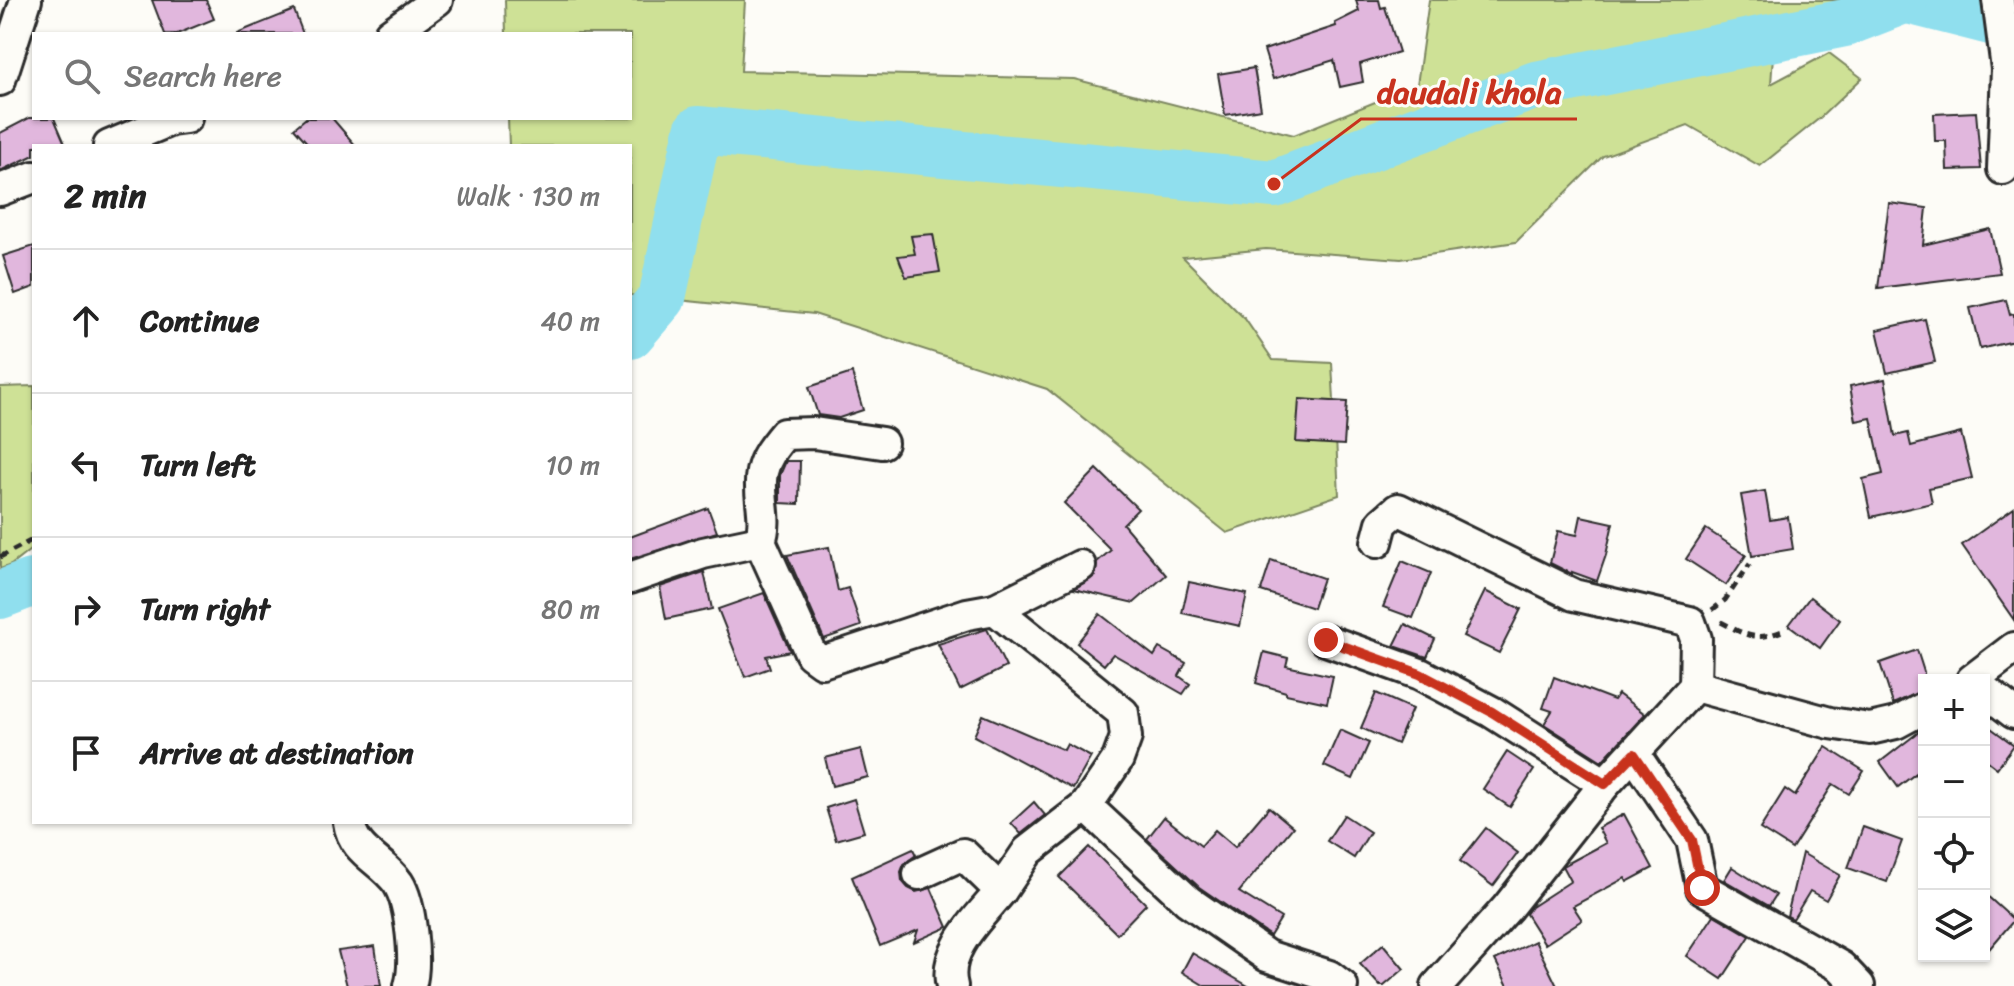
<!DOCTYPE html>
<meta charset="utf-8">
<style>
body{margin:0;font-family:Sriracha,sans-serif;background:#f6f6f6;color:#222}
.controls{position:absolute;right:24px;bottom:24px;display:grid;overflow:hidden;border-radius:0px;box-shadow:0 2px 6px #0004}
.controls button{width:72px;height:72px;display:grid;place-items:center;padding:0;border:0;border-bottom:2px solid #e0e0e0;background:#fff;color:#222;font:40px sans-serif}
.stop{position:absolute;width:24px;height:24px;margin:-18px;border:6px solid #c8321e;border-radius:50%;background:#fff}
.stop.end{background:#c8321e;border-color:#fff;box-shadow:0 2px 8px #0008}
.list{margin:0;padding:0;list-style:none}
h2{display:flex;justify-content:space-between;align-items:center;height:104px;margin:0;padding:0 32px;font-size:34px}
h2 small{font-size:26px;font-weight:400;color:#767676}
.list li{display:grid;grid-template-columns:52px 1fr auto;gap:24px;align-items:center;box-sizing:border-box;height:144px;padding:0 32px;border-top:2px solid #e0e0e0}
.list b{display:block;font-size:30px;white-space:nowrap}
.list em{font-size:26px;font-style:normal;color:#767676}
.icon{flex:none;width:44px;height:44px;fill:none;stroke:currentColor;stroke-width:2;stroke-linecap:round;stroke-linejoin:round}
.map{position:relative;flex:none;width:2014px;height:986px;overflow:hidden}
.search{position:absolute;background:#fff;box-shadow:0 2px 6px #0004;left:32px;top:32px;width:600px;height:88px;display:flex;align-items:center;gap:20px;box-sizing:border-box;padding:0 28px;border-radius:0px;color:#767676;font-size:30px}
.panel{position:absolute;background:#fff;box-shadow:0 2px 6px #0004;left:32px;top:144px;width:600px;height:680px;border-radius:0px}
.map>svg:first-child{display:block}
</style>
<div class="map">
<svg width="2014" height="986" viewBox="0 0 2014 986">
<rect width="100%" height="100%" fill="#fdfcf7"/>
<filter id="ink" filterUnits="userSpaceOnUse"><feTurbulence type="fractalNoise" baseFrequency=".0125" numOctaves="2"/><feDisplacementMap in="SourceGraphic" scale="16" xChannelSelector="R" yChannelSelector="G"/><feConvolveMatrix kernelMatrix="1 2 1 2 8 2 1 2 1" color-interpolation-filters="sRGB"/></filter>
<g filter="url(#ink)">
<g fill="#cee196" stroke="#7c8660" stroke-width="2">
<path d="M505,0h240l-4,71 333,8 220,56 123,-50 12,-85h435l-89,27 -4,57 58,-31 33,25 -41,39 -61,49 -72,-41 -85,31 -87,86 -115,17 -135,-10 -83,8 62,62 28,41 59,3 7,132 -112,38 -180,-144 -233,-75 -184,-19v-149h-121l-1,-28h122v-84h-124z"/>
<path d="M34,386v161l-23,18 -11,4v-182z"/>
</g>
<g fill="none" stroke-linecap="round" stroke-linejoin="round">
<g stroke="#90dfee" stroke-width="48">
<path d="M1908,0l106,27"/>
<path d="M630,335l32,-37 36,-168 576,54 262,-99 309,-62 59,-23"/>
<path d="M0,595l31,-12"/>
</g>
</g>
<g fill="#e1b7dd" stroke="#2b2b2b" stroke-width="2">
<path d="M152,0h54l8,19 -37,15h-12z"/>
<path d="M1356,0h23l2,8 4,-1 14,45 -39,12 3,18 -23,5 -6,-27 -61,19 -9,-29 72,-24 -1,-3 24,-12z"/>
<path d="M294,10l9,24h-66v-1z"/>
<path d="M1254,68l7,41 -36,6 -7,-41z"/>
<path d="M1976,112l5,57 -34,1 -1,-29h-11l-1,-27z"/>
<path d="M29,118h25l12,28h-32v9l-34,16v-38z"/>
<path d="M306,118h26l24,28h-46l-16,-18z"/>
<path d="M1889,203l38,5 -4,37 67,-16 10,44 -122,15z"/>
<path d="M933,234l7,38 -34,5 -8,-21 17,-2 -4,-18z"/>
<path d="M34,246v41l-19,7 -12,-38z"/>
<path d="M2006,300l4,15 4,-1v27l-34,8 -10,-41z"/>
<path d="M1925,319l10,43 -48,11 -10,-43z"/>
<path d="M852,373l11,37 -24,8 -21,-3 -9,-28z"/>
<path d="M1885,379l10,57 13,-3 3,13 50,-13 11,45 -43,10 3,15 -61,14 -8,-38 20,-5 -12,-56 -15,3 -6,-35z"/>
<path d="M1299,399l48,3 -3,43 -48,-3z"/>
<path d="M786,461h14l-1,43 -19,-1v-28z"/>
<path d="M1097,469l41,40 -15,15 43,51 -32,28 -60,-14 21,-13 2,-14 14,-12 -47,-47z"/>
<path d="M1765,491l5,29 18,-3 5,32 -41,7 -11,-61z"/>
<path d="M708,508l9,24 -87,27v-22z"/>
<path d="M2014,508v112l-52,-75z"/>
<path d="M1581,516l32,7 -7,32 -9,26 -25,-9v2l-22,-11 8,-32 19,4z"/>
<path d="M1706,529l40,26 -20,30 -40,-26z"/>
<path d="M829,547l9,44 10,-3 13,38 -37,13 -37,-84z"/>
<path d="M1271,560l52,18 -10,30 -52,-17z"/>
<path d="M1402,561l29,12 -18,45 -30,-11z"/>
<path d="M704,572l8,37 -46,10 -6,-32z"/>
<path d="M1189,582l58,12 -7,32 -58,-13z"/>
<path d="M1485,591l36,18 -22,44 -36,-17z"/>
<path d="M764,593l26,58 -24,5 4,12 -25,9 -27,-68z"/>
<path d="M1810,597l30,23 -20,28 -31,-23z"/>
<path d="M1100,614l54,42 5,-8 27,15 -7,13 11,8 -7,10 -70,-40 -9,11 -27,-22z"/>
<path d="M1405,624l30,15 -8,18 -33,-11z"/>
<path d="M987,629l19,38 -46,23 -22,-46z"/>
<path d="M1917,650l7,22v18l-31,14 -13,-41z"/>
<path d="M1264,652l24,6 -2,8 47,10 -6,27 -41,-9v-2l-30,-9z"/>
<path d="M1554,677l60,23 4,-6 27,20 -43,47 -58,-37 8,-13 -9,-3z"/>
<path d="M1376,693l36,16 -15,35 -36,-16z"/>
<path d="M983,715l81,35 3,-6 24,13 -18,32 -99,-53z"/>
<path d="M1984,723l30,22 -17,23 -13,-10z"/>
<path d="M1924,728v39l-26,20 -18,-25z"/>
<path d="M1340,730l29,13 -16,36 -29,-13z"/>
<path d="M1826,747l38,24 -15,23 -16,-10 -41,65 -32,-20 25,-40 10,7z"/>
<path d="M861,749l7,28 -36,9 -7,-28z"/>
<path d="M1507,752l27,18 -24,37 -27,-18z"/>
<path d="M854,799l10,33 -28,8 -10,-32z"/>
<path d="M1034,802l11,13 -24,19 -10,-11z"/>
<path d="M1269,807l24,20 -54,65 42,26 -11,18 -71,-49 -52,-48 17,-22 37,29 14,-16 20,17z"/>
<path d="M1624,814l29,54 -26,14 -2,-4 -52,28 9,14 -37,24 -19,-30 5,-7 40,-26 -8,-15 43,-23 -8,-15z"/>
<path d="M1344,815l26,17 -16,26 -27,-17z"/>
<path d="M1863,827l39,14 -15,41 -39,-14z"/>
<path d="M1486,828l32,25 -25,33 -33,-25z"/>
<path d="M1089,847l57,57 -29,30 -58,-57z"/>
<path d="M913,849l3,6 -12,9 -3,8 1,9 6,7 8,4 15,-4 17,39 -34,15 4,-12 -38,16 -28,-69z"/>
<path d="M1802,853l38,22 -14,25 -16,-9 -17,28 -6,-3z"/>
<path d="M1732,867l44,28 -7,11 -45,-26z"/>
<path d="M1984,893l30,27 -30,35z"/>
<path d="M1714,915l36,21 -28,43 -35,-23z"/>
<path d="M1535,941l22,45h-49l-13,-26z"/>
<path d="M1383,944l21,25 -20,17h-4l-20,-22z"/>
<path d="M375,946l6,40h-34l-9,-35z"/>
<path d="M1192,953l56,33h-43l-23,-14z"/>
</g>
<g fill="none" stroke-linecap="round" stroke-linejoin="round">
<defs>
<g id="street">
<path d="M1998,0l9,69 -4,100"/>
<path d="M390,34l47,-34"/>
<path d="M0,80l26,-80"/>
<path d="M109,146l62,-26 15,-2"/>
<path d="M0,190l34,-13"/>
<path d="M760,541c9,-23 -3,-46 2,-69 3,-15 12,-26 22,-38l30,-1 68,10"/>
<path d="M1377,542l5,-19 16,-14 176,86 116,27 6,17 -1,47"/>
<path d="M1080,566l-85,43 128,104 3,24 -8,22 -32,47 102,95 79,55 62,20 13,10"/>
<path d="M630,578l73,-25 57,-12 51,113 11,8 145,-48 28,-5"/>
<path d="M1326,640l94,34 72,38 113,72"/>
<path d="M1972,680l42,-32"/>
<path d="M1984,690l30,23"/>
<path d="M1634,754l58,86 10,48 139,79 18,19"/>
<path d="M349,822c4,30 33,38 49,61 13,20 19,80 12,103"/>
<path d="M919,874l44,-20 38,37 27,-40 58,-45"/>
<path d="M952,986c-10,-36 29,-70 49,-95"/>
<path d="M1437,986l70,-78 98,-124 90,-98 135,37 40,6 26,-6 28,-15"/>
</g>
</defs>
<use href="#street" stroke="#2b2b2b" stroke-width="36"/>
<g stroke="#2b2b2b" stroke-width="5" stroke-dasharray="8 6" stroke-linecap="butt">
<path d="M0,557l34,-18"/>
<path d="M1712,610l13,-10 25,-36"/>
<path d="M1721,622c25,13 33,20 61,9"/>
</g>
<use href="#street" stroke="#fdfcf7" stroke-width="30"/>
</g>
</g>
<g fill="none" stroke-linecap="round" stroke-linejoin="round" filter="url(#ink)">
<path stroke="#c8321e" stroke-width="10" d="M1326,640l94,34 72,38 113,72 29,-30 58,86 10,48"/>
</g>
<path fill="none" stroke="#c8321e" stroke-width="3" d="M1274 184L1361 119H1577"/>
<circle fill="#c8321e" stroke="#fdfcf7" stroke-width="3" cx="1274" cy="184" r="8"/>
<g font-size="32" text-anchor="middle" font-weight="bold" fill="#c8321e" stroke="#fdfcf7" stroke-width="6" stroke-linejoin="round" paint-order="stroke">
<text x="1469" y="103">daudali khola</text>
</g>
</svg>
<div class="controls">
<button>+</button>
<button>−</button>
<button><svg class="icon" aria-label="locate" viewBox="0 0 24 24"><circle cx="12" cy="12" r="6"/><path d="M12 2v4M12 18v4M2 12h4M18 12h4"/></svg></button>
<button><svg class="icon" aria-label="layers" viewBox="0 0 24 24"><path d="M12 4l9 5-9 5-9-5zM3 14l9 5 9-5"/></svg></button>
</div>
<div class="stop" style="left:1702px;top:888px"></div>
<div class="stop end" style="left:1326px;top:640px"></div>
<div class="search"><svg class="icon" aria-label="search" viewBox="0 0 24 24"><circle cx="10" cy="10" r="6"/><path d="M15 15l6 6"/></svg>Search here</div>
<section class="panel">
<h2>2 min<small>Walk · 130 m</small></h2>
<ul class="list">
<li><svg class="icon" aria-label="ahead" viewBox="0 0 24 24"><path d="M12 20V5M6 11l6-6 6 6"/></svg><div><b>Continue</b></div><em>40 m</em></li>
<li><svg class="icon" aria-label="left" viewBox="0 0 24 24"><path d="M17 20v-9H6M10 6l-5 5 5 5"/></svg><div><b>Turn left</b></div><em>10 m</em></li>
<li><svg class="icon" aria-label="right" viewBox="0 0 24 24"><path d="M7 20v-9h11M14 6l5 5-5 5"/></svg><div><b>Turn right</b></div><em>80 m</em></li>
<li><svg class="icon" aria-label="arrive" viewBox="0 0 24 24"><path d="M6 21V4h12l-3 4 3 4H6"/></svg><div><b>Arrive at destination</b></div></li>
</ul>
</section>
</div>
